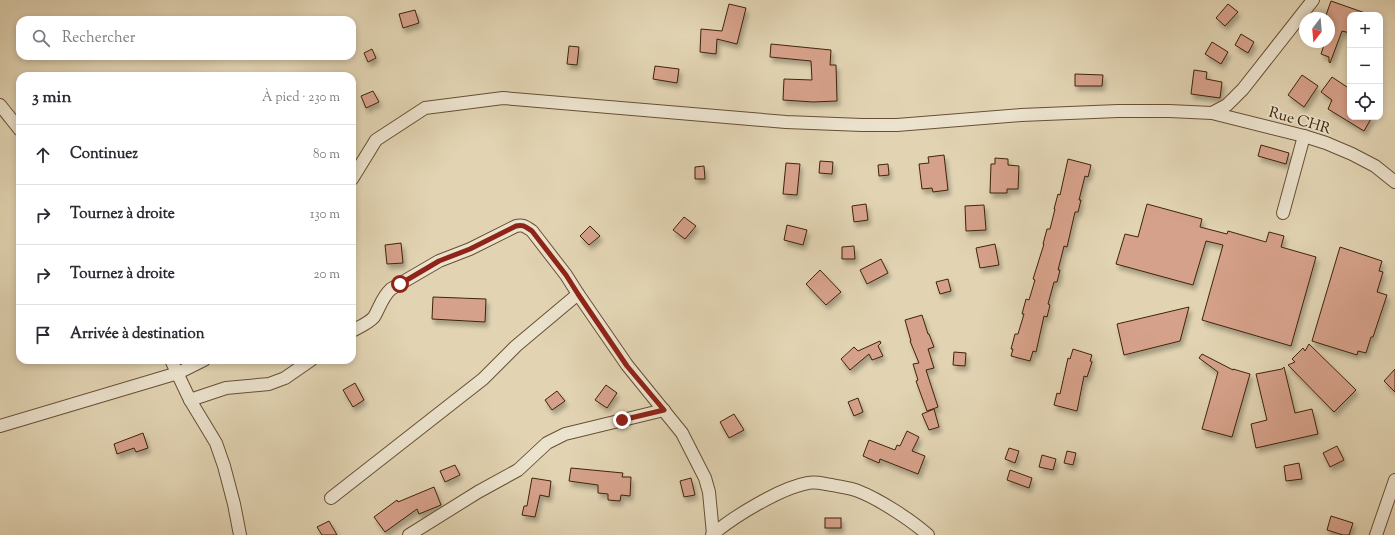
<!DOCTYPE html>
<html lang="fr">
<meta charset="utf-8">
<style>
body{margin:0;font-family:"Sorts Mill Goudy",serif;background:#f2f2f3;color:#2b2b33}
.controls{position:absolute;right:12px;top:12px;display:grid;overflow:hidden;border-radius:8px;box-shadow:0 2px 6px #0003}
.controls button{width:36px;height:36px;display:grid;place-items:center;padding:0;border:0;border-bottom:1px solid #e1e1e2;background:#fff;color:#2b2b33;font:20px sans-serif}
.compass{position:absolute;left:1299px;top:12px;width:36px;height:36px;border-radius:50%;background:#fff;box-shadow:0 2px 6px #0003;rotate:196deg}
.stop{position:absolute;width:12px;height:12px;margin:-9px;border:3px solid #8f2418;border-radius:50%;background:#fff}
.stop.end{background:#8f2418;border-color:#fff;box-shadow:0 1px 4px #0008}
.list{margin:0;padding:0;list-style:none}
h2{display:flex;justify-content:space-between;align-items:center;height:52px;margin:0;padding:0 16px;font-size:17px}
h2 small{font-size:13px;font-weight:400;color:#7c7c81}
.list li{display:grid;grid-template-columns:26px 1fr auto;gap:12px;align-items:center;box-sizing:border-box;height:60px;padding:0 16px;border-top:1px solid #e1e1e2}
.list b{display:block;font-size:15px;white-space:nowrap}
.list em{font-size:13px;font-style:normal;color:#7c7c81}
.icon{flex:none;width:22px;height:22px;fill:none;stroke:currentColor;stroke-width:2;stroke-linecap:round;stroke-linejoin:round}
.map{position:relative;flex:none;width:1395px;height:535px;overflow:hidden}
.search{position:absolute;background:#fff;box-shadow:0 2px 6px #0003;left:16px;top:16px;width:340px;height:44px;display:flex;align-items:center;gap:10px;box-sizing:border-box;padding:0 14px;border-radius:12px;color:#7c7c81;font-size:15px}
.panel{position:absolute;background:#fff;box-shadow:0 2px 6px #0003;left:16px;top:72px;width:340px;height:292px;border-radius:12px}
.map>svg:first-child{display:block}
</style>
<div class="map">
<svg width="1395" height="535" viewBox="0 0 1395 535">
<defs>
<filter id="shadow"><feDropShadow dx="2.5" dy="4.5" stdDeviation="2" flood-color="#0004"/></filter>
</defs>
<rect width="100%" height="100%" fill="#e2d4b3"/>
<filter id="stains"><feTurbulence type="fractalNoise" baseFrequency=".005" numOctaves="4"/><feColorMatrix values="0 0 0 0 .2 0 0 0 0 .09 0 0 0 0 .02 0 0 0 .5 -.17"/></filter>
<radialGradient id="worn" r=".72"><stop offset=".6" stop-color="#630" stop-opacity="0"/><stop offset="1" stop-color="#630" stop-opacity=".3"/></radialGradient>
<g fill="#d6a18a" stroke="#3f2309" filter="url(#shadow)">
<path d="M1331,1l37,13v1h-18v18l-8,-2 -12,32 -1,-1v-5l-8,-3 4,-12h4v-24h-4z"/>
<path d="M729,4l17,4 -9,36 -20,-5 -1,15 -16,-2 1,-23 21,2z"/>
<path d="M1228,4l10,8 -13,14 -9,-8z"/>
<path d="M415,10l4,13 -16,5 -4,-14z"/>
<path d="M1241,34l13,8 -6,11 -13,-8z"/>
<path d="M1212,42l16,10 -7,12 -16,-10z"/>
<path d="M771,44l60,6 -1,15h6l1,36 -24,1 -30,-2 1,-21 28,1 -1,-19 -41,-4z"/>
<path d="M569,46l10,1 -2,18 -10,-1z"/>
<path d="M372,49l4,9 -8,4 -4,-9z"/>
<path d="M655,66l24,3 -2,14 -24,-4z"/>
<path d="M1194,70l13,2 -1,7 16,3 -2,16 -29,-4z"/>
<path d="M1075,74l28,1 -1,11h-27z"/>
<path d="M1302,75l16,11 -14,21 -16,-12z"/>
<path d="M1332,77l18,12v28h22l-8,14 -36,-22 4,-9 -11,-8z"/>
<path d="M373,91l6,11 -13,6 -5,-12z"/>
<path d="M1261,145l28,8 -3,11 -28,-8z"/>
<path d="M944,155l4,35 -15,2 -1,-4 -10,1 -3,-25 10,-1 -1,-6z"/>
<path d="M995,158l13,1v6l11,1 -1,23h-11v4h-17l1,-29h4z"/>
<path d="M1068,159l23,6 -3,12 -3,-1 -6,24h2l-3,12h-3l-8,35 -3,-1 -6,24h2l-3,12h-3l-6,22 2,1 -3,12 -3,-1 -8,36 -3,-1 -3,10 -19,-5 2,-7h-2l4,-15h3l6,-20h-2l4,-15 3,1 6,-20 -2,-1 11,-35h-1l4,-15h3l5,-20h-1l4,-15 2,1z"/>
<path d="M820,161l13,1 -1,12 -13,-1z"/>
<path d="M786,163l14,1 -3,31 -14,-1z"/>
<path d="M888,164l1,11 -10,1 -1,-11z"/>
<path d="M704,166l1,13h-10v-12z"/>
<path d="M866,204l2,16 -14,2 -2,-16z"/>
<path d="M1147,204l55,15 -2,8 27,7 1,-3 38,11 3,-10 15,4 -3,11 35,10 -25,89 -89,-26 21,-75 -17,-4 -13,44 -77,-21 9,-30 13,3z"/>
<path d="M984,205l2,25 -20,1 -1,-25z"/>
<path d="M684,217l12,9 -11,13 -12,-9z"/>
<path d="M787,225l20,5 -4,15 -19,-5z"/>
<path d="M590,226l10,10 -11,9 -9,-9z"/>
<path d="M401,243l2,20 -16,1 -2,-19z"/>
<path d="M995,244l4,21 -19,3 -4,-20z"/>
<path d="M854,246l1,13h-13v-12z"/>
<path d="M1340,247l42,14 -3,10 4,1 -6,20 10,3 -14,42h-2l-5,16 -8,-2 -1,4 -45,-14z"/>
<path d="M881,259l7,14 -21,11 -7,-14z"/>
<path d="M820,270l21,22 -15,13 -20,-21z"/>
<path d="M948,279l3,12 -11,3 -4,-12z"/>
<path d="M433,297l53,2 -1,23 -53,-3z"/>
<path d="M1189,307l-9,34 -56,14 -7,-31z"/>
<path d="M922,315l6,19h1l5,13 -6,2 6,19 -8,2 12,37 -11,4 -11,-30 2,-1 -5,-16 6,-1 -9,-22h1l-6,-21z"/>
<path d="M880,341l1,2 -3,3 5,10 -11,4 -3,-6 -19,16 -9,-11 13,-12 4,4z"/>
<path d="M1309,344l47,46 -22,22 -46,-47 7,-3 -3,-3 11,-11 2,3z"/>
<path d="M1073,349l19,6 -2,6 2,1 -5,15 -3,-1 -7,35 -23,-6 3,-12 3,1 8,-36 2,1z"/>
<path d="M954,352l12,1 -1,13 -12,-1z"/>
<path d="M1202,354l31,16v-1l17,5 -18,63 -30,-8 16,-57 -19,-14z"/>
<path d="M1284,367l11,46 17,-4 6,25 -62,14 -5,-24 16,-4 -11,-46 26,-5z"/>
<path d="M1395,369v23l-11,-11z"/>
<path d="M355,383l9,17 -11,7 -10,-17z"/>
<path d="M606,385l11,8 -10,15 -12,-8z"/>
<path d="M557,391l8,10 -13,9 -7,-10z"/>
<path d="M858,398l5,14 -9,4 -6,-14z"/>
<path d="M934,409l5,18 -10,3 -7,-16z"/>
<path d="M734,414l10,16 -15,8 -9,-16z"/>
<path d="M907,431l12,6 -7,14 13,5 -7,18 -38,-15 -1,4 -16,-7 6,-16 26,10 2,-5 3,1z"/>
<path d="M143,433l5,15 -12,4 -2,-4 -17,6 -3,-10z"/>
<path d="M1337,446l7,14 -14,7 -7,-14z"/>
<path d="M1009,448l10,3 -4,12 -10,-4z"/>
<path d="M1067,451l9,2 -3,12 -9,-2z"/>
<path d="M1042,455l14,4 -3,11 -14,-3z"/>
<path d="M1299,463l3,16 -16,2 -2,-15z"/>
<path d="M455,465l5,10 -15,7 -5,-11z"/>
<path d="M571,468l52,5 -1,4h9l-1,19 -9,-1 -1,6 -12,-1v-6l-10,-1v-8l-29,-4z"/>
<path d="M1010,470l22,8 -3,10 -22,-8z"/>
<path d="M532,478l19,3 -2,16 -9,-2 -5,22 -13,-2 2,-9h3z"/>
<path d="M691,478l4,17 -11,2 -4,-16z"/>
<path d="M434,487l7,18 -22,9 -2,-5 -32,23 -11,-15 23,-17 1,2z"/>
<path d="M1331,516l22,7 -4,12h-6l-16,-5z"/>
<rect x="825" y="518" width="16" height="10"/>
<path d="M329,521l8,14h-15l-5,-8z"/>
</g>
<g fill="none" stroke-linecap="round" stroke-linejoin="round">
<defs>
<g id="minor">
<path d="M0,105l20,25"/>
<path d="M1212,113l15,-8 16,-16 70,-89"/>
<path d="M352,179l24,-39 49,-32 78,-10 283,24 76,3h35l124,-10 97,-4h51l43,2 92,23 22,7 26,11 23,12 20,16"/>
<path d="M1283,213l21,-77"/>
<path d="M352,331c7,-4 17,-8 22,-14 6,-10 8,-20 17,-28l48,-28 31,-12 46,-23c7,-2 10,1 16,5l34,44 12,19 49,71 55,68 23,45 4,14 4,42"/>
<path d="M171,360l19,40 26,43 8,23 10,38 6,31"/>
<path d="M190,400l36,-12 43,-4 16,-6 26,-18"/>
<path d="M0,426l178,-53 26,-13"/>
<path d="M331,498l152,-119 33,-33 62,-52"/>
<path d="M409,535l69,-43 40,-22 29,-27 18,-9 99,-24"/>
<path d="M712,535c21,-18 68,-47 96,-52 8,-2 16,1 24,2 9,2 18,3 26,6 21,8 53,29 70,44"/>
<path d="M1376,535l19,-55"/>
</g>
</defs>
<use href="#minor" stroke="#684f34" stroke-width="14"/>
<use href="#minor" stroke="#ece3ce" stroke-width="12"/>
</g>
<g fill="none" stroke-linecap="round" stroke-linejoin="round">
<path stroke="#8f2418" stroke-width="5" d="M400,284l39,-23 31,-12 46,-23c7,-2 10,1 16,5l34,44 12,19 49,72 37,44 -42,10"/>
</g>
<g text-anchor="middle" stroke-width="3.5" stroke-linejoin="round" paint-order="stroke">
<g font-size="15" fill="#3f2309" stroke="#ece3ce">
<text transform="translate(1300 120) rotate(16)" y="5">Rue CHR</text>
</g>
</g>
<rect width="100%" height="100%" filter="url(#stains)"/>
<rect width="100%" height="100%" fill="url(#worn)"/>
</svg>
<div class="controls">
<button>+</button>
<button>−</button>
<button><svg class="icon" aria-label="locate" viewBox="0 0 24 24"><circle cx="12" cy="12" r="6"/><path d="M12 2v4M12 18v4M2 12h4M18 12h4"/></svg></button>
</div>
<svg class="compass" viewBox="-18 -18 36 36"><path d="M0-13l5 13h-10z" fill="#e53935"/><path d="M0 13l5-13h-10z" fill="#7c7c81"/></svg>
<div class="stop" style="left:400px;top:284px"></div>
<div class="stop end" style="left:622px;top:420px"></div>
<div class="search"><svg class="icon" aria-label="search" viewBox="0 0 24 24"><circle cx="10" cy="10" r="6"/><path d="M15 15l6 6"/></svg>Rechercher</div>
<section class="panel">
<h2>3 min<small>À pied · 230 m</small></h2>
<ul class="list">
<li><svg class="icon" aria-label="ahead" viewBox="0 0 24 24"><path d="M12 20V5M6 11l6-6 6 6"/></svg><div><b>Continuez</b></div><em>80 m</em></li>
<li><svg class="icon" aria-label="right" viewBox="0 0 24 24"><path d="M7 20v-9h11M14 6l5 5-5 5"/></svg><div><b>Tournez à droite</b></div><em>130 m</em></li>
<li><svg class="icon" aria-label="right" viewBox="0 0 24 24"><path d="M7 20v-9h11M14 6l5 5-5 5"/></svg><div><b>Tournez à droite</b></div><em>20 m</em></li>
<li><svg class="icon" aria-label="arrive" viewBox="0 0 24 24"><path d="M6 21V4h12l-3 4 3 4H6"/></svg><div><b>Arrivée à destination</b></div></li>
</ul>
</section>
</div>
